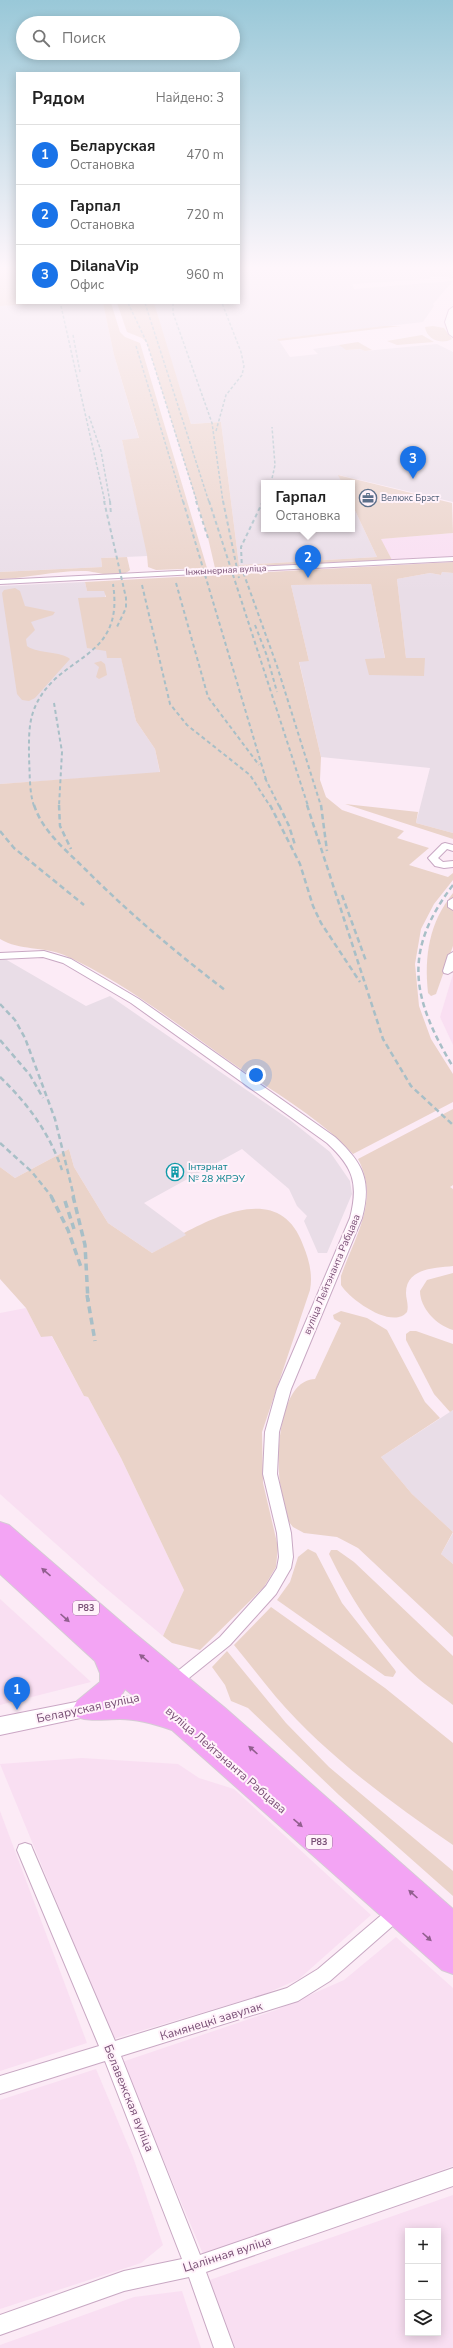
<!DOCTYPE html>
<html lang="ru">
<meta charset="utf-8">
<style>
body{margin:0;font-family:"Nunito Sans",sans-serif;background:#f6f6f6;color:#222}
.controls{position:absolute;right:12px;bottom:12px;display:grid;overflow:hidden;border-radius:0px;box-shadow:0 2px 10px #0003}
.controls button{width:36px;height:36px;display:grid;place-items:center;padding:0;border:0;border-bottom:1px solid #e0e0e0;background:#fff;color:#222;font:20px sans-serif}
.you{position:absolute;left:256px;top:1075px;width:14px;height:14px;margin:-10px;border:3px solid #fff;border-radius:50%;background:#1a73e8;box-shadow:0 0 0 6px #1a73e833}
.badge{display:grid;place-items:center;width:26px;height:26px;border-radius:50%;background:#1a73e8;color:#fff;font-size:13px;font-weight:700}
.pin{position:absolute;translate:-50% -33px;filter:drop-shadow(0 1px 2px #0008)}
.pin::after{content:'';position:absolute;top:21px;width:14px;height:12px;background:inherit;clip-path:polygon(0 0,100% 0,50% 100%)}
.popup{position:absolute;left:261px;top:480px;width:94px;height:52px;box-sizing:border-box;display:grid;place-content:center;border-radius:0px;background:#fff;filter:drop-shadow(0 1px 3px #0005);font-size:13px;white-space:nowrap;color:#767676}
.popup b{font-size:15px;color:#222}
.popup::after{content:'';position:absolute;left:50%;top:100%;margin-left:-8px;border:8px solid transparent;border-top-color:#fff}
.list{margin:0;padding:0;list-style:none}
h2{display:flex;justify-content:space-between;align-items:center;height:52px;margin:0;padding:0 16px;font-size:17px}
h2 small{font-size:13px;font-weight:400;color:#767676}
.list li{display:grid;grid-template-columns:26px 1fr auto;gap:12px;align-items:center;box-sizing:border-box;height:60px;padding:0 16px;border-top:1px solid #e0e0e0}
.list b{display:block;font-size:15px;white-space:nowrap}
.list p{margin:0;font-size:13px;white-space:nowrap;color:#767676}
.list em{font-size:13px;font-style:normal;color:#767676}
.icon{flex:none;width:22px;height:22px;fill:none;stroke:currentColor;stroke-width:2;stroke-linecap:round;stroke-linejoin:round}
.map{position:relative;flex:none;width:453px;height:2348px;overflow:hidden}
.search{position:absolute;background:#fff;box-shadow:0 2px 10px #0003;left:16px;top:16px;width:224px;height:44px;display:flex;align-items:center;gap:10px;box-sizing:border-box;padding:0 14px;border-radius:22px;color:#767676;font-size:15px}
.panel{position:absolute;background:#fff;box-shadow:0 2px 10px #0003;left:16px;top:72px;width:224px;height:232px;border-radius:0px}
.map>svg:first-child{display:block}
</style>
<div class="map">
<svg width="453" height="2348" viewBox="0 0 453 2348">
<rect width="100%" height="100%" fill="#fcebf6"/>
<g fill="#f9dff2" fill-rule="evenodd">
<path d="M453,533v24l-61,3 -12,-21z"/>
<path d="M453,974v71l-13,-28z"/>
<path d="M26,1308l15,29 10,-2 33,61 4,1 33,61 63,132 -21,46 -61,-51 -102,-91v-181z"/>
<path d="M0,1599l91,83 -91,23z"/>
<path d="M82,1758l96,6 21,14 35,11 137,126 -72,64 -34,15 -152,45 -113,-275z"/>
<path d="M0,1811l87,232 -87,28z"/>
<path d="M396,1937l57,51v178l-250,88 -81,-192 154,-52 68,-30z"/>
<path d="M96,2069l37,88 30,88 -22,18 -141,46v-209z"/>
<path d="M453,2195v153h-224l-25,-66zM408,2231h30v102h-30z"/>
<path d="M182,2291l19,57h-201v-3l134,-48z"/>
</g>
<g fill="#e9dde7">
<path d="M239,265h214v13l-22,-2 -2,3 -77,5 2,5 99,-8 -20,23 1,2 -11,16 -145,17 12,18 28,-3 -5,-5 27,-4 6,5 14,-1 5,2 72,-7 16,8v150l-114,-27 3,8h-78v46h88v-25l25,53 -138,8 -18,-143 -30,2 -38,-121h86z"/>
<path d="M67,303h36l11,52 25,84 -17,1 26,116 -47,2 1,9 -102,5v-266z"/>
<path d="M442,572l11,1v260l-37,-10 14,-55 -109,-11 -22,-96h10l-18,-76 80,-1 14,75 21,-1 -9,-79 33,-6 11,2z"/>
<path d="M85,582l2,9h18l1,60 15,6 15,64 19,28 5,24 -160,11v-198z"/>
<path d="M0,956l86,50 24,-10 180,124 40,32 20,29 2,13 -25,59h-9l-14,-32 3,-5 -10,-10 -8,-17 -47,-40 -98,54 43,32 -35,18 -44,-30 -34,-56 -5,-18 -54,29 -15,-11z"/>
<path d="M453,1410v122l-41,-38 -31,-37z"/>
<path d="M453,1533v31l-12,-10z"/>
</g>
<g fill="#ead3c9">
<path d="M0,265h17v38h50l-67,3z"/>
<path d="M103,303h8l9,29 5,5 15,6 67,225 -51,2 -8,-3 -1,-12 -25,-115 17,-2 -25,-83z"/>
<path d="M117,303h37l37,121 30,-2 18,143 138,-8 -25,-53v-21h-10l-4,-8 114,28 1,30 -72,6 11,21 -177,8 -7,-30 -61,-195 -5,-5 -15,-6z"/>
<path d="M384,326h17l-122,15 -2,-2z"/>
<path d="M433,326l11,2 8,11c-10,6 -25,1 -27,-12z"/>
<path d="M422,335l12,7 -37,3 -10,-4z"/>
<path d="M358,342l14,8 -7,1 -5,-2 -14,1 -7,-5z"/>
<path d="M127,557l3,13c-10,10 -32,2 -44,1 -29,-1 -57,7 -86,8v-7l102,-5 -1,-9z"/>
<path d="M453,562v11l-11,-1 -1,3 -11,-2 -33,6 9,79h19l-1,18 -55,-1 -4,-16 20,-1 -14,-74 -80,1 18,76 -10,1 22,95 -1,23 6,17 16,13 62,21 -7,7 32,10 -20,17 39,12 5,-4v7l-19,24 -13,25 -6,35 4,42 12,33 22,35v28l-100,52c-33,-36 -78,-61 -118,-89 -53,-37 -112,-84 -171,-110 -21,-9 -44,-4 -64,-16v-155l160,-12 -5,-23 -19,-28 -15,-63h-14l-1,-7 -19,-3 -9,-50 28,-1 -2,-6h-17l-2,-9z"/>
<path d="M15,588l5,3 5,15 30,6 -2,3 -22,7 4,8 -9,9 1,7c11,8 34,5 43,13l-35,39 -6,3 -7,-1 -5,-6 -15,-101 2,-3z"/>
<path d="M101,661l4,3 2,11 -8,4 -3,-2 3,-10 -5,-4z"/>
<path d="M345,804l73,8 -2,11 37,10v6z"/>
<path d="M453,893v53l-17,48 -5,2 -3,-3c-4,-37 1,-70 25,-100z"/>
<path d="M453,1109v76l-3,2 3,2v77c-18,2 -47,2 -47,27 0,6 3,12 1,19 -14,18 -57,-12 -66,-27v-9c14,-40 39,-76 17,-117z"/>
<path d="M69,1149l5,18 34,56 44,30 34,-18 -2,-2c40,-21 98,-47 119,12 6,14 10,30 7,45l-48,142 1,51 15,64 -2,20 -12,20 -64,63 -28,-7 -9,-7 21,-46 -63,-132 -33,-61 -4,-1 -32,-60 -11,1 -15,-29 -26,-29v-112l15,11z"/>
<path d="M453,1273v57c-17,-5 -33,-22 -33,-39l7,-11z"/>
<path d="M341,1311l26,7 20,12 38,72 15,16 -59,39 31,37 41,38 -12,22 12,10v73l-95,-89 -21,-11 -33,-4 -11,-6 -4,-5c-3,-13 -7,-26 -9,-39 -4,-26 -1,-103 35,-104l26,-56 -7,-4 -1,-4z"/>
<path d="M410,1331h6l37,13v66l-3,2 -16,-18 -28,-54v-6z"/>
<path d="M308,1549l8,4 26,50 53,67 1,2 -3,5 -8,-1 -108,-76 13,-18 8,-25z"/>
<path d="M331,1550h6l17,12 99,94v49c-14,-11 -31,-22 -44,-35 -35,-36 -58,-71 -80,-116z"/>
<path d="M271,1607l114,81 68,55v102c-63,-43 -127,-90 -177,-148 -14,-17 -28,-35 -42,-52z"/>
<path d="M227,1651l59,72 43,44 124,104v25l-114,-101 -91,-87 -17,-7 -6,-16 -13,-18z"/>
</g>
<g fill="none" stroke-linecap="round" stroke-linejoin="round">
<defs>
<g id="street">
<path d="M453,557v4l-453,23v-4z"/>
<path d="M445,843l8,2v6l-6,-2 -9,9 5,4 10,-1v6l-9,1 -9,-2 -7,-8 14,-14z"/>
<path d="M453,898v12l-5,-3v-6z"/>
<path d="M44,951l27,8 68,40 196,138c28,26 37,43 27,81l-71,171 -12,43 -2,42 14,59 2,24 -2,11 -15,26 -46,51 -51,41 -5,2 -5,-2 -3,-4 3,-4 51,-41 46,-51 11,-18 2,-11 -2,-24 -14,-59 2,-42 12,-43 73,-171c9,-35 3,-51 -23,-75l-196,-140 -68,-40 -20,-6 -43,2v-6z"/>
<path d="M453,952v19l-5,3 -4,-1 -1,-2 5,-16z"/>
<path d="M25,1843l6,2 2,5 82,191 172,-53 31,-19 74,-63 6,-3 6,3 3,5 -3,5 -74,65 -32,20 -177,55 79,199 253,-87v18l-247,86 28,76h-20l-25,-71 -65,14 -124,44v-20l124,-44 58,-12 -77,-198 -105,33v-18l99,-30 -82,-196 2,-5z"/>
</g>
<g id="secondary">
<path d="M453,307v30l-4,-3 -4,-12 4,-12z"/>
<path d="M96,1698l8,3 3,6 -3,6 -104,22v-18z"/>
</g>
<path id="highway" d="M0,1522l9,3 124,107 92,76 228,201v65l-11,-4 -270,-240c-17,-6 -34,-11 -52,-11 -15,0 -29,3 -43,-2l-4,-8 4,-8 23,-19v-9l-5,-12 -95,-87zM125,1689l10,8 -14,-1z"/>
</defs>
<use href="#street" stroke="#c8a8c3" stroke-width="2"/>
<use href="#secondary" stroke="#cba7c5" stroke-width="2"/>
<use href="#highway" stroke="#d6cad5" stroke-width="2"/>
<use href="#street" fill="#fff" fill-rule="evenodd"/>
<use href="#secondary" fill="#fff" fill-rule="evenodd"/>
<use href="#highway" fill="#f3a4f4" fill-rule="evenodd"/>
<g stroke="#a8bfc7" stroke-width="1.5" stroke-dasharray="3 2" stroke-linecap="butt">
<path d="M128,303l19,40 50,159"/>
<path d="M145,303l64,199"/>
<path d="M173,303v10l39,110 11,79"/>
<path d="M61,306l44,196"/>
<path d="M73,335l7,37"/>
<path d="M136,346l47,156"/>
<path d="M89,416l12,35 9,51"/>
<path d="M216,431l10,-36 16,-20 2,-9 -3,-14 -19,-49"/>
<path d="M271,483l4,-18 -3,-38"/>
<path d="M262,502l2,-4"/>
</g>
<g stroke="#a8bfc7" stroke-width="2" stroke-dasharray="4 3" stroke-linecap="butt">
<path d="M104,501l22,97v10l-10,21"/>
<path d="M110,501l1,14"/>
<path d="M183,501l84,282"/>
<path d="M196,501l12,37"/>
<path d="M209,501l99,305"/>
<path d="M223,501l16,77"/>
<path d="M263,501l-22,46 1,22 35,97 44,140"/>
<path d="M176,583l32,114 51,68"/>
<path d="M142,585l28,119 17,21 63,50 20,31"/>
<path d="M255,625l12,31 10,36"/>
<path d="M54,703l8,49 -3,54"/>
<path d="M265,778l14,28"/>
<path d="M34,806c-5,-15 -4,-32 -5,-48 0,-17 -1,-35 6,-51 23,-54 90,-45 78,-123"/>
</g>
<g stroke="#a8bfc7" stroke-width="2.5" stroke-dasharray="5.5 3.5" stroke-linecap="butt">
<path d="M34,805c9,27 31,44 51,64 44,44 90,83 140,121"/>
<path d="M59,805l1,21 11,23"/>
<path d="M270,805l30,59 13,42 8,17 39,59"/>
<path d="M279,805l10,21 6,19"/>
<path d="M307,805l76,234 28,47 42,39"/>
<path d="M321,805l6,46"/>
<path d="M0,831l14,17 70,57"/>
<path d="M453,885c-51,67 -41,113 0,182"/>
<path d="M342,895l24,66"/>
<path d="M0,1004l15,16 10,18 30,81 19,78"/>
<path d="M0,1040l30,35 13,23"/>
<path d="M0,1077c28,27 49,55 62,93"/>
<path d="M0,1143l32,29 20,25"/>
</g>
<g stroke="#a8bfc7" stroke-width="3.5" stroke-dasharray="7 4.5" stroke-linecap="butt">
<path d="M51,1196l17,34 14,40"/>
<path d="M73,1196l12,49 3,56"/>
<path d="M65,1201l9,28"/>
<path d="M87,1295l8,46"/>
</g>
</g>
<defs><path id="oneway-solid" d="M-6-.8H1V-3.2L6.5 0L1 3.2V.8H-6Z"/></defs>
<g fill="#915f8e">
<use href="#oneway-solid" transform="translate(46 1572) rotate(-139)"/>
<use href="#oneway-solid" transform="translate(65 1618) rotate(42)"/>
<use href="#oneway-solid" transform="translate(144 1658) rotate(-141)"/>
<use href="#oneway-solid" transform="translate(253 1750) rotate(-138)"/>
<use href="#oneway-solid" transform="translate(298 1823) rotate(41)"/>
<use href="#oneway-solid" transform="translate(413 1894) rotate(-138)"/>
<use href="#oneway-solid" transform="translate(427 1937) rotate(42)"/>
</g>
<linearGradient id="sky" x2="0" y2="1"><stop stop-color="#99c8d8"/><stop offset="0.45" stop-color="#fef6fb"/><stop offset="1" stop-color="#fef6fb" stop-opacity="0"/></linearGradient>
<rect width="453" height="594" fill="url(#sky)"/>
<defs>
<symbol id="office-ring" viewBox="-11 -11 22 22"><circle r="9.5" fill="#fff2fa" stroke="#5c6f8a" stroke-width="1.5"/><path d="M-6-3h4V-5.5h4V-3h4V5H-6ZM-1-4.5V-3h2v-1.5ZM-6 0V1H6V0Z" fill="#5c6f8a"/></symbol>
<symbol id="building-ring" viewBox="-11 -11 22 22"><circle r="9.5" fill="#fff2fa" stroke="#0f9aa8" stroke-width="1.5"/><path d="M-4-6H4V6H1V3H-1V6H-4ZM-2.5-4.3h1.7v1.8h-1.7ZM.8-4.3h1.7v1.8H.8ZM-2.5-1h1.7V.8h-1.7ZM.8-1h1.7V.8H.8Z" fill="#0f9aa8"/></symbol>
</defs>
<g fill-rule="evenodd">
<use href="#office-ring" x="358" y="488" width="20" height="20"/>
<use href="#building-ring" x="165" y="1162" width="20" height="20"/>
</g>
<g text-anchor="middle" stroke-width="4" stroke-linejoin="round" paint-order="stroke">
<g font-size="9" fill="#4e5e75" stroke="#fff2fa" text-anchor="start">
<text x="381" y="501">Велюкс Брэст</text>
</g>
<g font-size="9" fill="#784e74" stroke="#fff2fa">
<text transform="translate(226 570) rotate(-3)" y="3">Інжынерная вуліца</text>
</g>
<g fill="#fff2fa" stroke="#a07f9c" stroke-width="1">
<rect x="73" y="1601" width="26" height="14" rx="3"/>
<rect x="306" y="1835" width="26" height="14" rx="3"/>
</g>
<g font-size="9" font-weight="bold" fill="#784e74">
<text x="86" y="1611">Р83</text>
<text x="319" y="1845">Р83</text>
</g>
<g font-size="10" fill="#0d838f" stroke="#fff2fa" text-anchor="start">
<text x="188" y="1170">Інтэрнат<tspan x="188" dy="12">№ 28 ЖРЭУ</tspan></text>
</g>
<g font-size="10" fill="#784e74" stroke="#fff2fa">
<text transform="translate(331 1274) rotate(-67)" y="4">вуліца Лейтэнанта Рабцава</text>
</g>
<g font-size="12" fill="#784e74" stroke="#fff2fa">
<text transform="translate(88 1708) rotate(-12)" y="4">Беларуская вуліца</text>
<text transform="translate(226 1760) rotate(41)" y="4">вуліца Лейтэнанта Рабцава</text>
<text transform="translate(211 2021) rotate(-17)" y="4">Камянецкі завулак</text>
<text transform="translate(129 2098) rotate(68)" y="4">Белавежская вуліца</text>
<text transform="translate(227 2254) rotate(-18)" y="4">Цалінная вуліца</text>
</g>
</g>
</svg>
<div class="controls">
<button>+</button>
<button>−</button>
<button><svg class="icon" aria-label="layers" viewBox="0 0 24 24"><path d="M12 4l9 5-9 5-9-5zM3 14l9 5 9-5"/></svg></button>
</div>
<div class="you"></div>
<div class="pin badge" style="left:17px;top:1710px">1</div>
<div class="pin badge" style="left:308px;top:578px">2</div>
<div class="popup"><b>Гарпал</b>Остановка</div>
<div class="pin badge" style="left:413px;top:479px">3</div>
<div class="search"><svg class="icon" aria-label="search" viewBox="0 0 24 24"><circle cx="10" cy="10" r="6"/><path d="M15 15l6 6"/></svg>Поиск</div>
<section class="panel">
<h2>Рядом<small>Найдено: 3</small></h2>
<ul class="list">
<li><span class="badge">1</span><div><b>Беларуская</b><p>Остановка</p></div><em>470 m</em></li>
<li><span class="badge">2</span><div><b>Гарпал</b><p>Остановка</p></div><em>720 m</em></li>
<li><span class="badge">3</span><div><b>DilanaVip</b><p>Офис</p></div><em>960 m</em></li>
</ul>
</section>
</div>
